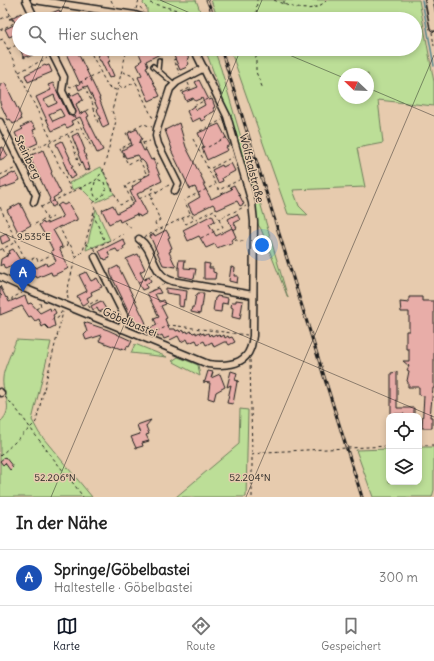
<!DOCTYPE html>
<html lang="de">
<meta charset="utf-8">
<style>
body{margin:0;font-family:Delius,sans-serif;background:#f2f2f2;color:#222}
.controls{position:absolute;right:12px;bottom:12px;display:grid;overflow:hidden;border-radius:8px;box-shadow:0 2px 6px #0003}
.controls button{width:36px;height:36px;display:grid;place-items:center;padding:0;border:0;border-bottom:1px solid #e0e0e0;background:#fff;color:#222;font:20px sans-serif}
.compass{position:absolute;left:338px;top:68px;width:36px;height:36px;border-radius:50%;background:#fff;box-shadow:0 2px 6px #0003;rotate:293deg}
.you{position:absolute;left:262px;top:245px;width:14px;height:14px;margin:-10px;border:3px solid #fff;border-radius:50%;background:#1a73e8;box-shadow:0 0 0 6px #1a73e833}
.badge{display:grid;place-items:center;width:26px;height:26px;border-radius:50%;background:#111827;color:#fff;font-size:13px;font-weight:700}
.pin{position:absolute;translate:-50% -33px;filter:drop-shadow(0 1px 2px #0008)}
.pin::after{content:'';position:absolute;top:21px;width:14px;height:12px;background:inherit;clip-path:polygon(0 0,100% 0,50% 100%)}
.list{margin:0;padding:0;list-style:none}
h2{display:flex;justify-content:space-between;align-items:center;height:52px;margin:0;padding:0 16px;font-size:17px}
h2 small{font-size:13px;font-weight:400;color:#767676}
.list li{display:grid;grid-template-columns:26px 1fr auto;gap:12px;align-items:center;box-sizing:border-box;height:56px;padding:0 16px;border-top:1px solid #e0e0e0}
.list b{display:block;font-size:15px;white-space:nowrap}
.list p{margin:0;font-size:13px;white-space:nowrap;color:#767676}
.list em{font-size:13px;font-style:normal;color:#767676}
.icon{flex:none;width:22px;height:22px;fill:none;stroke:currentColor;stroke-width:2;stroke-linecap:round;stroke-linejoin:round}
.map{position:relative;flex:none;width:434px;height:497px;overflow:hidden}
.search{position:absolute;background:#fff;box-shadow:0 2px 6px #0003;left:12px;right:12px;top:12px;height:44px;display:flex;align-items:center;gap:10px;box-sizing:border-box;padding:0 14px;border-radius:22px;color:#767676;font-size:15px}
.sheet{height:108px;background:#fff}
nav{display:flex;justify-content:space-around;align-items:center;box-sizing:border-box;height:56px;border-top:1px solid #e0e0e0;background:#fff;font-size:11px;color:#767676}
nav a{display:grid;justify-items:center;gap:2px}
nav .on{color:#111827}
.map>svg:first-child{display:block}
</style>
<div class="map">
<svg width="434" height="497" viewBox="0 0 434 497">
<rect width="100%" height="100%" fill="#e7cbae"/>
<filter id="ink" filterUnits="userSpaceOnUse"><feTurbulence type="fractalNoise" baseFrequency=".025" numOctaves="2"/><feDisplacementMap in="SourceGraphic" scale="8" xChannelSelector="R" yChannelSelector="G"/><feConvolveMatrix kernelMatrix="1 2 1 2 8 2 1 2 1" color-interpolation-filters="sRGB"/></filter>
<g filter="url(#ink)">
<g fill="#bcde97" stroke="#6c7d5a" fill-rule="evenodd">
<path d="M144,0h52l7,19h-40l-16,-6v-5l-4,-4z"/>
<path d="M211,0h208l15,82v24l-56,-6 5,43 -26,5 8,39 -72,3 6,16 9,9 -20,-1 -58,-165h185v-30h-197zM344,74h24v24h-24z"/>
<path d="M205,49h9l7,20 67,229 -27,-69c-8,-9 -5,-24 -8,-35 -13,-49 -30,-97 -48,-145z"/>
<path d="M101,167l13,27 -17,8 -3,-1 -14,-14 -7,3 -4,-7z"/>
<path d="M96,209l14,31 -24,10z"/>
<path d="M16,340l35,2 -19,78 7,13 53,64h-92v-75c16,-14 1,-28 3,-44 0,-8 10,-29 13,-38z"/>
<path d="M135,344l32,13 -36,-4z"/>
<path d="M178,357l20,8 2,11 -28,-15z"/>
<path d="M240,409l8,1 -2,87h-70l63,-53z"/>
<path d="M419,447h15v43l-2,7h-59l-17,-47 33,-1v33h30z"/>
</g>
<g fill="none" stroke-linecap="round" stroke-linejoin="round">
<path stroke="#55848d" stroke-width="1.5" d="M422,0l12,66"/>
</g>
<g fill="#e8ada8" stroke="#1c1c1c" fill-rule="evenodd">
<path d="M59,10l5,9h-25v-1z"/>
<path d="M21,13l3,6h-5v26l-5,-10 -5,2 -4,-8 11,-5 -3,-5h-4z"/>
<path d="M20,49h13l2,5 -7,3 -1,-1 -3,2z"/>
<path d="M64,49h12l24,49h-1l10,27 -6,3 -4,-9 2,-1 -4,-8 1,-1 -11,-23 -8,4 -2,-5 3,-1z"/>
<path d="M96,49h9l6,12 -3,1 6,14 -5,2 -8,-17h-1l-2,-4 1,-1z"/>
<path d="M142,49h28l-24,12 2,5 -2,1 14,29 -11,5 -11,-24 4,-2 -5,-10 3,-2 -1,-1 3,-2 -4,-9z"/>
<path d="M171,49h13l5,10 -2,1 2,4 -3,2 1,1 -7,3z"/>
<path d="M45,65l1,1 3,-1 3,7 -24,10 -3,-7z"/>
<path d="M199,80l10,20 3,-1 3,8 -2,1 2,3 -11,6 2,2 -5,2 -1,-3 -8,4 -5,-11 7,-5 2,4 9,-5 -3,-7 -7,3 -2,-3 -7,3 -3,-8 15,-6 -3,-5z"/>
<path d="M5,83l16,33 -1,1 1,3 -8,4 -3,-5 -2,1 -8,-17v-18z"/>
<path d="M53,83l15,31 3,2h3l2,-4 -7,-18 1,-1 1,3 8,-4 4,8 -7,4 4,10 6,-3 3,5 -2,1 1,3 15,30 -6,3 -17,-36 -9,4 2,4 -6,3 -2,-3 -13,6 -16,-34 15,-7 -3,-5zM54,95l3,8 -9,4 -4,-7zM60,109l4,7 -11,5 -4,-7z"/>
<path d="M31,122l5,7 -3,1 5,13 -11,5 1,2 -4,2 -9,-19 8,-4 -2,-2z"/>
<path d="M179,123l7,24 19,37h-2l8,15 21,-10 -2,-2 4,-2 10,19 -4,2 -3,-5 -20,9 -4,-6 -20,10 -5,-10 12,-7 -5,-10 -5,2 -3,-6 -16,-33 1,-1 -7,-19z"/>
<path d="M219,124l11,21 -4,2 2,3 -21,10 -5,-12 2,-1 -6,-14z"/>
<path d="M137,129l5,10 -3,2 5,10 2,-1 5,10 2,-1 9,22 -17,8v1l-8,4 10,19 -7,4 -1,-2 -2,1v-2l-17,8 -1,-3 -10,5 -7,-14 11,-5 4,8 15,-8v-1l3,-2 -5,-11 3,-1 -1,-3 9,-6 -1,-2 10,-5 -5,-11 -3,-3h-1l-3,-5 -12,3 -4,-8 10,-5 -4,-12z"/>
<path d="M78,133l7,17 -1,1 6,18 -5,2 -7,-17 1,-1 -7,-17z"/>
<path d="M62,141l8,17h-1l4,9h-2l5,9 -6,3 -4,-9h1l-4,-9 1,-1 -8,-16z"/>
<path d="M3,147l5,9 -8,4v-12z"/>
<path d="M43,150l9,22 -1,1 10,20 -8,5 3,7 -4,2 -3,-7 1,-1 -21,-43z"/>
<path d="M231,163l4,8 -13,7 1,3 -5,2 -6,-13 10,-5 1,2z"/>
<path d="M13,173v1l3,-1 4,7 -4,2 1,1 -17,6v-9z"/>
<path d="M20,203l11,22 -13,7 -11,-22z"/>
<path d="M61,203l3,2 4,-2 9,15v2l-10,4 -6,3v-1l-8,4 8,14 1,3 -3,1 9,20 -1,1 -13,6h-2l-1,-3 -14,6 -1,-2 -2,1 -1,-3h-4l-3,-5 -2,1 -3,-5 -3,2 -1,-3 -12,5 -2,-5 -3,2 1,-7 7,-4 -1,-1 3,-1 -1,-2 4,-2 7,11 6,-2 5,10 4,-2 1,2 10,-5 1,3 9,-5 -5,-10 2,-1 -4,-8 -10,-17 4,-3 1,2 3,-2v2l16,-7 -6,-11z"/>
<path d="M237,214l3,6 -6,3 3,5 -4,2 -5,-11z"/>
<path d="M212,215l3,6 -6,3 7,12 16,-8 4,9 -5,3 2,3 -5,2 -1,-1 -10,4 -2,-4 -9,4 -7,-12 -11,5 -5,-11z"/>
<path d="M166,230l4,7 -2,1 4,10 -2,1 1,2 -2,1 7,15 -13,-2 -13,-29 4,-2 1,2z"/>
<path d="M6,234l4,6 -8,4 -2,-7z"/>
<path d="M123,239l3,6 -3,2 1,2 -6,3 -2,-3 -8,3 2,6 -5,2 -1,-2 -1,1 -4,-8z"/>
<path d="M138,254l7,15 -5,3 4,8 5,-3 2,4 -5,3 1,4 -5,2 -16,-31z"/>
<path d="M179,260h6l-1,8 12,1 -2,10 -15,-3v-9h-1z"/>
<path d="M204,263l6,1 -1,4h4v4l3,1 -1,6h-11z"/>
<path d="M118,266l27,55 2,6 -4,2 -1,-2 -5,2 -26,-54 -1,-5z"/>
<path d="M231,267l4,1 -1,8h4l-1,7 -8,-2z"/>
<path d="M86,272l5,9 6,-3 5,9 -11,5 1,3 -5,3 2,4 -7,3 -5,-9 10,-5 -8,-16z"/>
<path d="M0,286l6,12 1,-1 2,5 7,-3v1l9,-4 3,8 3,-1 9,10 10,-5 1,3 3,-2 2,4 -3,2 1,2 -1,1 2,8 -6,3 -4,-4 -3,2 -3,-8 -4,2 -4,-5 -2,1 -7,-11 -22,9z"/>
<path d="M158,288l3,5 -6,1 4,8 5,-2 2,4 -5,2 6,12 -2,1 4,10h6l1,2 3,-1 1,2 3,-2 1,2 3,-1 1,2 3,-2 2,2 3,-1v2l4,-2 1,2 3,-1v2l4,-2 1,3 2,-2 1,2 4,-2 1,2 2,-1 2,2 3,-2 1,3 3,-2 1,2 3,-1 3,5 -6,3 -2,-3h-3l-10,5 -2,-5 -6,3 -2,-4 -6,3 -2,-4 -7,3 -2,-4 -6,3 -3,-6 -8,4 -1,-3 -5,2 -2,-4 -4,2 -3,-6 -7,3 -2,-4 11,-5 -3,-6 5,-2 -12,-24z"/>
<path d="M166,288l21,3 -1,9 -2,-1 -1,8 -4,-1v-11l-13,-2z"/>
<path d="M198,293h6l-2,14h-1l-1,7 -9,-2 1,-5h2l2,-12h1z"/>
<path d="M217,296l11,2 -1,6 -5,-1 -1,9 -8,-1 2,-13h1z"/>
<path d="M409,297h13v4h12v87h-1l-3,29h2v11h-10l2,-32 -5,-1v-8h-11v-5l-1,-1 2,-10 -2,-1 2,-4 -6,-5h6v-12h-3v-18h3v-19h-8l-1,-10 9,1z"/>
<path d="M236,300l7,1 -3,18 -8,-2 1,-9 -2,-1 1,-5h4z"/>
<path d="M101,301l5,8 -7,3 -2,-4 -4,2 -2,-4z"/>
<path d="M84,322l24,8 24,11 -3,6 -2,-1 -1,4 -4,-2 -1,1 -22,-8 3,-6 -16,5 -2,-5 3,-3z"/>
<path d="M208,371l5,1 -2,6 9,-4 5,13 -9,5 -2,8 -6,-2 2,-15 -7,-1 2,-1z"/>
<path d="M231,371l6,2 -2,7 4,1 -2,1 -4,22 -6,-1 4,-18 -4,2z"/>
<path d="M397,372v36h17v8h-10v-2h-13v-41z"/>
<path d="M151,420l-5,6 3,8 -3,1 3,6 -7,2 1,3 -7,2 -5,-11 9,-3 -3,-9z"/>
<path d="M5,457l8,10 -3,3 -5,-7 -2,2 -3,-4z"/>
</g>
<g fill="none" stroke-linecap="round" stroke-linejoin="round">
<defs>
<g id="service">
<path d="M153,66l21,18"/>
<path d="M158,70l1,-10"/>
</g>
<g id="minor">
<path d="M26,0l9,19"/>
<path d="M34,0l101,15 13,4"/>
<path d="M50,49l14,28 -2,14 10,21"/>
<path d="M0,122l36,73 -2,7"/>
<path d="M175,191l3,-7 -20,-40 -2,-8 1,-7 13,-40 7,-7 27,-14"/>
<path d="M139,239c16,11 12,35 33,42l81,14"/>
<path d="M95,257l29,58v6l-3,8"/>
<path d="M0,277l26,12 182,75c15,2 36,2 42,-15 2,-4 2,-9 3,-13l1,-114 -2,-19 -25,-87 -33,-67"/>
<path d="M0,392l1,1"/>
</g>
<path id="tertiary" d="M429,0l5,27"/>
</defs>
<use href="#service" stroke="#1c1c1c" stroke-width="6"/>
<use href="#minor" stroke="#1c1c1c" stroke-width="9"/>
<use href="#tertiary" stroke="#1c1c1c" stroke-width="10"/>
<g stroke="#1c1c1c" stroke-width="1" stroke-dasharray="3 3" stroke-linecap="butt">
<path d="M111,0l3,6"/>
<path d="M274,0c18,8 38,15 53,0"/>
<path d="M150,3l27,7 7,9"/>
<path d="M284,4v-4"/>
<path d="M140,7l4,5"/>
<path d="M136,9l3,-9"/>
<path d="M105,18v1"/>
<path d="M1,19l9,-4"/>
<path d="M170,19l3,-10"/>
<path d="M256,19l1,-19"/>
<path d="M0,30l14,-7 -9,-19"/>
<path d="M432,32l2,14"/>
<path d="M0,40l3,-1 49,102"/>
<path d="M8,49l11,-5"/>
<path d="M89,49l19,38 8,3"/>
<path d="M256,49v23l7,17"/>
<path d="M176,59l-3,1 7,14"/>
<path d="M19,72l28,-14"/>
<path d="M123,72l10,4 19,41h3"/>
<path d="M81,81l11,21 6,21"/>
<path d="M188,83l3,7"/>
<path d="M69,86l2,1 29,-15"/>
<path d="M119,86l4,2 13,-6"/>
<path d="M181,92l9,-4"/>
<path d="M194,106l17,-9"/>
<path d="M81,113l12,-5"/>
<path d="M75,116l17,32"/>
<path d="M200,131l22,-11"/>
<path d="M68,135l5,11 7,21"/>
<path d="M193,139l26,51 20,-10"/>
<path d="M49,143l31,-15"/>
<path d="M138,143l4,-2 4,8 -4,2"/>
<path d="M143,143l7,-2"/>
<path d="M208,147l19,-10"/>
<path d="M23,154l25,-12 24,50"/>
<path d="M152,160l3,-1 3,5h1"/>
<path d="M211,168l22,-11"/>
<path d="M104,172l16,33 11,-5 1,2 3,-2"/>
<path d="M0,175l16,-7"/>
<path d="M95,182l-2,9 3,8"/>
<path d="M156,192l13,-7"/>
<path d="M150,193l3,5 -2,1 9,21 -5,3 3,6"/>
<path d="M139,199l14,-7 -1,-3 2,-1 3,6"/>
<path d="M131,200l-6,-14 22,-11 -8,-16 -11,5 -8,-15 11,-6 -5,-10 18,-9 8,3"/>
<path d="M0,207l24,50h2l2,4 8,-4 2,4 11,-5"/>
<path d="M41,207l54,-26 8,-10 13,-50 -4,-10 15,-62"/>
<path d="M190,213l-6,-13 31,-15"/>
<path d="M93,214l12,28"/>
<path d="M182,218l4,6 8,-4"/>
<path d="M47,219v1l6,-3"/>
<path d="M124,222l9,8"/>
<path d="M35,224l12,-6 -6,-11 -2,-1"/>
<path d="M59,226l9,19 2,-1 6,13"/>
<path d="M144,237l47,-23 3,6 20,-10 5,9 27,-13"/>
<path d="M201,238l22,-11 -4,-7"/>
<path d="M235,239l3,2h8"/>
<path d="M86,244l8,4"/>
<path d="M138,246l3,5"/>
<path d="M3,249l5,10"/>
<path d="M61,249l6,-4"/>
<path d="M0,250l16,-8"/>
<path d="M96,251l-2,-3 30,-14"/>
<path d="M139,282l13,-7"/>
<path d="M151,291l13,-7"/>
<path d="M0,294l2,2 -2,2"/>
<path d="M68,299l-1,-7 8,-33 8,-8 12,-43 -2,-4c5,-8 10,-5 13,-15l-2,-7 -7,-3"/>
<path d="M12,300v-2l10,-5"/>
<path d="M90,308l-2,-3 10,-5"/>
<path d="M36,309l5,-3 -2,-5"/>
<path d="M51,320l7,-2 4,-7"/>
<path d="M151,334l19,-9 77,10"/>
<path d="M250,360l2,94"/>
<path d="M5,397c15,14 25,32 38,48 13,18 28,34 40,52"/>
<path d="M419,445h15"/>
<path d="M0,456l30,-28 6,-6 27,-110"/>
<path d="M252,497v-42l13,-3 124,-6"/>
</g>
<use href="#service" stroke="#e7cbae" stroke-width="3"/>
<use href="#minor" stroke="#e7cbae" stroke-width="6"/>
<use href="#tertiary" stroke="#e7cbae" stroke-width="7"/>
<defs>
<g id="rail">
<path d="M207,0l8,19"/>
<path d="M221,49l141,448"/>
</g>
</defs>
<use href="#rail" stroke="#1c1c1c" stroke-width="3"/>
<use href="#rail" stroke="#e7cbae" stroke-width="1.5" stroke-dasharray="4.5" stroke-linecap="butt"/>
</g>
</g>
<path fill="none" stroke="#1c1c1c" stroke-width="1" stroke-opacity="0.45" d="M160,0l44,19M58,19l8,-19M254,19l8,-19M275,49l69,29M368,88l66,28M0,156l46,-107M0,232l434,185M51,497l190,-448M246,497l188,-442"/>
<g text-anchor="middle" stroke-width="3" stroke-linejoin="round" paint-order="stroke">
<g font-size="11" fill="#1c1c1c" stroke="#e7cbae">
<text transform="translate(28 157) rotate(64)" y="4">Steinberg</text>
<text transform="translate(252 168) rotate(76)" y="4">Wolfstalstraße</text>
<text transform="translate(130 322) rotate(23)" y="4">Göbelbastei</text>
</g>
</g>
<g font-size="10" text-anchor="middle" fill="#1c1c1c" stroke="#e7cbae" stroke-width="3" stroke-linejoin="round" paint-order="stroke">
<text x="34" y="240">9.535°E</text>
<text x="55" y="481">52.206°N</text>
<text x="250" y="481">52.204°N</text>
</g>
</svg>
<div class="controls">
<button><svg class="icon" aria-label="locate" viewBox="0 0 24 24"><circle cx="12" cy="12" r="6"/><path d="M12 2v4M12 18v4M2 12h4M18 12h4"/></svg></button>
<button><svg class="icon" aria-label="layers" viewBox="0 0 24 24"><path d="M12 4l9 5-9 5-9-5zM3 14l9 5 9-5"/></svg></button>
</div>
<svg class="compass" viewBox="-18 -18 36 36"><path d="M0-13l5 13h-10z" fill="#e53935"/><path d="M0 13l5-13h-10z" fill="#767676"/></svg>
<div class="you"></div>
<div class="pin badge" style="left:23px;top:292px;background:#1a4fb4">A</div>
<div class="search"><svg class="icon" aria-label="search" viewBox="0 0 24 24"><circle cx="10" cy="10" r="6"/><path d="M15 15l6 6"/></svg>Hier suchen</div>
</div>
<section class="sheet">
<h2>In der Nähe<small></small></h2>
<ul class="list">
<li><span class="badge" style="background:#1a4fb4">A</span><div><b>Springe/Göbelbastei</b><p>Haltestelle · Göbelbastei</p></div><em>300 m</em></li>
</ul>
</section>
<nav>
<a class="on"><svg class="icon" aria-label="map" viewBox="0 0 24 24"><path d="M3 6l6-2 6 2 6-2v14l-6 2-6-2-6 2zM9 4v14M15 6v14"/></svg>Karte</a>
<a><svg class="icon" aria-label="directions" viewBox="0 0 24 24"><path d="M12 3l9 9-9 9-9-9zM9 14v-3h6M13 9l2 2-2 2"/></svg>Route</a>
<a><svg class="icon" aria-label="saved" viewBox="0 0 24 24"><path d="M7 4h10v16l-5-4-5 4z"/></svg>Gespeichert</a>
</nav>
